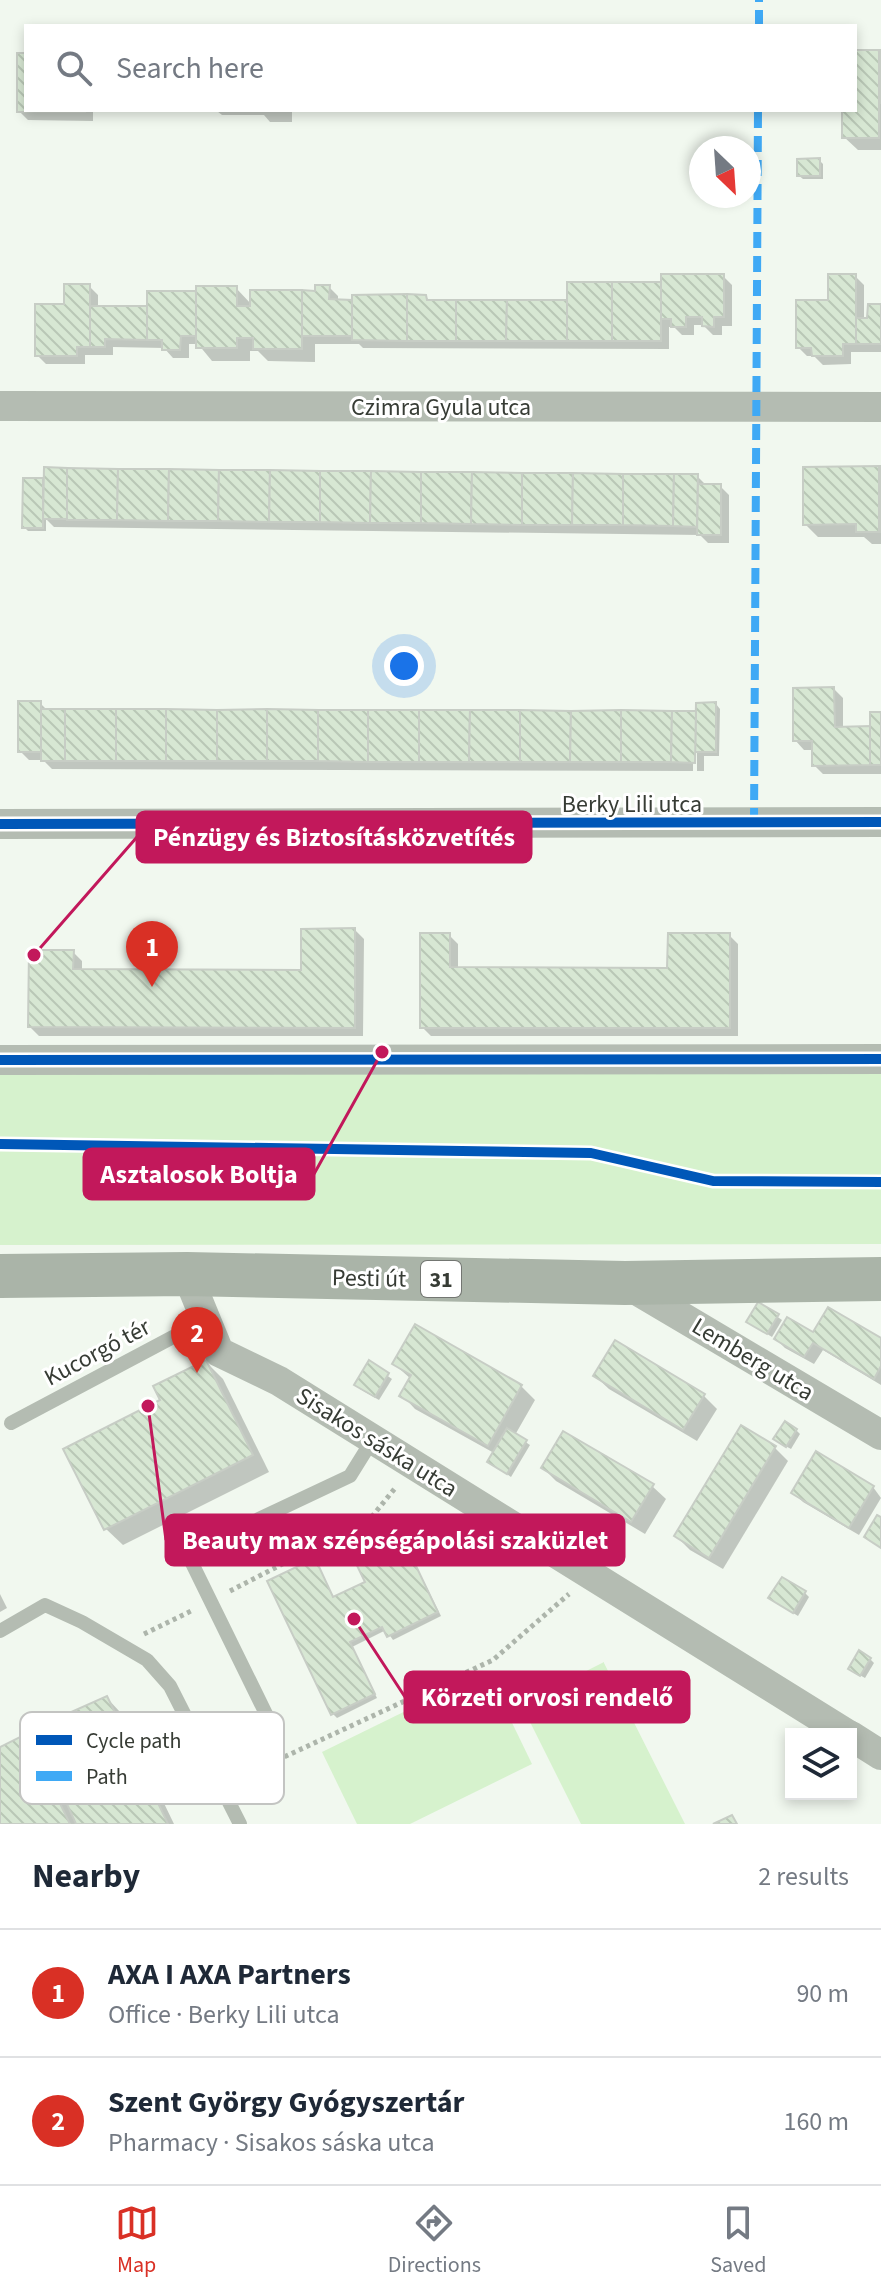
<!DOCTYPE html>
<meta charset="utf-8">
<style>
body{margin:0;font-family:"Source Sans 3",sans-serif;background:#f2f2f3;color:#1f2937}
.controls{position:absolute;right:24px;bottom:24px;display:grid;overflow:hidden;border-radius:0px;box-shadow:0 4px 12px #0003}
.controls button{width:72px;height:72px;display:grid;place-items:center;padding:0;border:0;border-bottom:2px solid #e0e1e3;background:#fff;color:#1f2937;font:40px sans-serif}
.compass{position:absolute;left:689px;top:136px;width:72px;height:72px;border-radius:50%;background:#fff;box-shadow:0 4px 12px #0003;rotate:155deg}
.you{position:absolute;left:404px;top:666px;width:28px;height:28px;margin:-20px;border:6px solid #fff;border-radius:50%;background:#1a73e8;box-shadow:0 0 0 12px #1a73e833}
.badge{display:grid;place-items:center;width:52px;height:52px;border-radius:50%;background:#d93025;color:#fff;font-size:26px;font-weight:700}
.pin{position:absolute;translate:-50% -66px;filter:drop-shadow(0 2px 4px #0008)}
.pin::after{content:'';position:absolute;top:42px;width:28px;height:24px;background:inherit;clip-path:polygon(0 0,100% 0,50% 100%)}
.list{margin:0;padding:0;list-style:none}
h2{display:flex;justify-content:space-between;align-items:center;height:104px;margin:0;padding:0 32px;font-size:34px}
h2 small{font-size:26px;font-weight:400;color:#747a83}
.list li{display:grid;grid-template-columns:52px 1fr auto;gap:24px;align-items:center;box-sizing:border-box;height:128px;padding:0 32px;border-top:2px solid #e0e1e3}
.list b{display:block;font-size:30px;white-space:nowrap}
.list p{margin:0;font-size:26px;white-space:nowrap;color:#747a83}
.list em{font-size:26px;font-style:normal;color:#747a83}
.icon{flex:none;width:44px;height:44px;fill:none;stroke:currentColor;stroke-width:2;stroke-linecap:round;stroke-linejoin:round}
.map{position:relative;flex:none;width:881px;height:1824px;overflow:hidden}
.search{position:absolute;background:#fff;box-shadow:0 4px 12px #0003;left:24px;right:24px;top:24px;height:88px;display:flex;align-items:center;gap:20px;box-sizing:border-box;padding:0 28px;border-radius:0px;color:#747a83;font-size:30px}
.sheet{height:360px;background:#fff}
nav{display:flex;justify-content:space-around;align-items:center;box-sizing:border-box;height:112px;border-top:2px solid #e0e1e3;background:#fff;font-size:22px;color:#747a83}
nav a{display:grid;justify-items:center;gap:4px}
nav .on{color:#d93025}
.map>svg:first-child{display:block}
</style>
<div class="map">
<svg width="881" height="1824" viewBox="0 0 881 1824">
<defs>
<pattern id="building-back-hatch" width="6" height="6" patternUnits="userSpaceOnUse" patternTransform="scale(2)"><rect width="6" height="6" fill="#d7e7d3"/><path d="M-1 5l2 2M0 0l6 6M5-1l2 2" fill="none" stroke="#b9c7b6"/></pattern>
</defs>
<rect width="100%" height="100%" fill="#f1f8ef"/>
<g fill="#d6f2cd">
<path d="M881,1059v185l-881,1v-185z"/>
<path d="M604,1662v1l81,161h-104l-60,-120z"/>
<path d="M487,1671l45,93 -122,60h-53l-35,-72z"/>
</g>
<g fill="#0003">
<path d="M855,52h26v98h-23l-14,-13v-27h11z"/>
<path d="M26,55v55h67v11l-65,-1 -9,-9z"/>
<path d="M111,110h28v2h-26z"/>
<path d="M151,110h141v12h-22l-6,-7h-42l-5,-4z"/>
<path d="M410,110h56v2l-55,-1z"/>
<path d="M819,160l4,4v15h-20l-5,-4z"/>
<path d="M723,276l9,9v41h-10v9h-9l-10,-10h-9v10h-12l-8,-8h-5v22l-306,-1 -4,-4h-44v18l-47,-1 -10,-10h-8v10h-38l-14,-17h-9v14h-16l-9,-10 -51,-1v8h-28v9h-39l-9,-9 29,-49 23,-20 9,9v13h51l46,-15 41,-5 16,17 65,-12 12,-6 9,9v6l88,-5 5,5h138l94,-18z"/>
<path d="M855,276l9,9v35h5l12,-14v46h-30v12l-28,1 -9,-9h-7l-9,-9 32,-45z"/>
<path d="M881,468v76h-9l-8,-7h-46l-13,-13z"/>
<path d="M697,476l10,10h13l9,9v48h-21l-8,-8 -646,-8 -8,-8v12h-18l-4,-4 19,-47 2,3z"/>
<path d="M834,689l9,9v30h26l12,-14v60h-58l-9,-9v-15h-10l-9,-10z"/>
<path d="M40,703l8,8 650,2 18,-9 4,5 -1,47h-15v15h-7v-19l-4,-4v23l-641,-2 -9,-9h-14l-9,-9z"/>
<path d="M355,930l9,9 -1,97h-324l-9,-9 43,-75 9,9v10l221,1z"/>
<path d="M449,935l9,9v25l211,1 60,-35 9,9v92h-307l-9,-9z"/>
<path d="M759,1304l23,16 -10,17 -24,-15z"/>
<path d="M814,1335l67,6v44l-58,-35 -9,14 -29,-16 -9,-9z"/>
<path d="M206,1362l17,17 46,93 -146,73 -18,-17 58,-127z"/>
<path d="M369,1363l23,16 -13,21 -19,-11z"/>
<path d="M394,1364l127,22 14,14 -20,35 15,10 -19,32 -22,-15 5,-9 -79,-44 -13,-14 9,-16z"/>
<path d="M595,1376l108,19 14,14 -20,32 -88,-52z"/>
<path d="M796,1430l4,4 -9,15 -11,-6z"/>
<path d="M775,1448l13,13 -65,108 -33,-19 -14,-14z"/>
<path d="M543,1468l109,18 14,13 -21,35 -89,-53z"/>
<path d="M873,1487l8,11 -22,37 -56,-33 -9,-9z"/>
<path d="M396,1526l45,90 -48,24 -7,-10 -34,17 25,51 -40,20 -4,-4 -19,-153 21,38 32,-16z"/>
<path d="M805,1593l4,4 -11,19 -23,-14z"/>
<path d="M0,1594l7,14 -7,4z"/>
<path d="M870,1659l4,4 -9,15 -11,-6z"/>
<path d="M107,1698l13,14 54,112h-174v-75l25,-12 14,13 22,45 3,-1z"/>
</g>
<g fill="url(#building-back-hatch)" stroke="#c7cdc5" stroke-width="2">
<path d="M855,50h24v88h-37v-28h13z"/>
<path d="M879,50h2v53h-1z"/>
<path d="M17,53h9v57h59v2h-68z"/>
<path d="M820,158v18h-23v-17z"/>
<path d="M661,274h63v43h-10v10l-12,-1v-9h-16v10h-15v-8h-10z"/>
<path d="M828,274h28v70h-13v12h-31l-1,-8h-15v-48h32z"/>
<rect x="567" y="282" width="45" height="59"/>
<rect x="612" y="282" width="49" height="59"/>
<path d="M64,284h26v63h-13v9h-42v-52h29z"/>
<path d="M315,285h15l-1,14 23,1v36h-50v-46l13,1z"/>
<path d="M196,286h41v20h13v-16h52v59h-49v-11h-16v10h-41z"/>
<path d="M147,291h49v45h-15l-1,14h-18v-10h-15z"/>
<path d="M407,294l19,1 1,5h29v41h-49z"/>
<path d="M407,294v47l-55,-1v-45z"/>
<path d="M456,300h51l-1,41h-50z"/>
<path d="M507,300h60v41h-61z"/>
<path d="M868,304h13v40h-25v-26h11z"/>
<path d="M90,306h57v34l-42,-1v8h-15z"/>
<path d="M879,466v66h-23v-8l-53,1v-58z"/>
<rect x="879" y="466" width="2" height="66"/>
<path d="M44,467l23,1v51h-24z"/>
<path d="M67,468l51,1 -1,51h-50z"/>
<path d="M118,469h51l-1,52 -51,-1z"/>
<path d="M169,469l50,1 -1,51h-50z"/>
<path d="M219,470h51l-1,52 -51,-1z"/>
<path d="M270,470l50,1v51h-51z"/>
<path d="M320,471h51l-1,52 -50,-1z"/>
<path d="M371,471l50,1v51h-51z"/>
<path d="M421,472h51l-1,52 -50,-1z"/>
<path d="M472,472l50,1v52l-51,-1z"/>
<path d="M522,473h51l-1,52h-50z"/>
<path d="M573,473l50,1v51h-51z"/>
<path d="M623,474h51l-1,52 -50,-1z"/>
<path d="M674,474h24l-1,53 -24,-1z"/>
<path d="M23,478h20v50h-21z"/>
<path d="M698,484h23v51h-24z"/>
<path d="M834,687l1,40 35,-1v39l-58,1v-25h-19v-53z"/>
<rect x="18" y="701" width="23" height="51"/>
<path d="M716,702v50h-21l1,-49z"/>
<rect x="41" y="709" width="24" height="52"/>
<rect x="65" y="709" width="51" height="52"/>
<rect x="116" y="709" width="50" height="52"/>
<path d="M166,709l51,1v51h-51z"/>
<path d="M267,709l51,1v51h-51z"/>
<path d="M267,709v52h-50v-51z"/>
<path d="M318,710h50v52l-50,-1z"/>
<rect x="368" y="710" width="51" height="52"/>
<path d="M419,710h51l-1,52h-50z"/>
<path d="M470,710h50v52h-51z"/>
<path d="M520,710l51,1 -1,51h-50z"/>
<path d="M621,710l51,1 -1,51h-50z"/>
<path d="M621,710v52h-51l1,-51z"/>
<path d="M672,711h24l-1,52 -24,-1z"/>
<rect x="870" y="712" width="11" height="53"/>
<path d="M355,928v100l-327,-1 1,-77h45l-1,19 228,1v-41z"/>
<path d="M420,933h30v34l217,1 1,-35h62v95h-310z"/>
<path d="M758,1302l21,12 -12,20 -21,-12z"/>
<path d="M828,1307l53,31v28l-7,13 -61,-36 -9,14 -30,-18 13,-22 26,15z"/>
<path d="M415,1324l107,61 -34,61 -89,-50 12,-21 -19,-11z"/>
<path d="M615,1340l90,54 -22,36 -90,-54z"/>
<path d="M206,1360l47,95 -149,75 -41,-81 97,-49 -7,-14z"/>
<path d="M369,1360l20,13 -14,24 -21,-12z"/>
<path d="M785,1421l12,8 -11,18 -13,-8z"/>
<path d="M741,1425l35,21 -67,112 -35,-22z"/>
<path d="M507,1428l20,12 -20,34 -20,-12z"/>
<path d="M563,1431l91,53 -23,38 -90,-54z"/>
<path d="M816,1451l58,35 -25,42 -58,-35z"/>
<path d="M877,1515l4,2v31l-17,-11z"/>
<path d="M396,1524l42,88 -51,25 -5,-10 -32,15 25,52 -44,21 -64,-134 48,-23 18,39 32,-15 -17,-35z"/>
<path d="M782,1577l24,14 -13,22 -25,-15z"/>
<path d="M859,1650l12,8 -11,18 -12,-7z"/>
<path d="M107,1696l61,128h-92l-43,-95z"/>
<path d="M26,1734l44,90h-70v-77z"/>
<path d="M732,1815l5,9h-24z"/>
</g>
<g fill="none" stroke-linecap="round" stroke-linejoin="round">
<g stroke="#adb5ab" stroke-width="5" stroke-dasharray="4 4" stroke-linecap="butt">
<path d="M230,1591l140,-72 26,-32"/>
<path d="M144,1634l49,-24"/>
<path d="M241,1777l252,-117 76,-66"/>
</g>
<g stroke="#b4bcb2" stroke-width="14">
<path d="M11,1423l194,-103"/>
<path d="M0,1631l45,-26 37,17 65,38 23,26 70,138"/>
<path d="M269,1720l-82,-167 163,-77 23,-37"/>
</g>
<g stroke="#b4bcb2" stroke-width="30">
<path d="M0,406l881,1"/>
<path d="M0,824l881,-2"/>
<path d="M0,1060l881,-1"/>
<path d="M187,1274l32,78 60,29 568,353"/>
<path d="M628,1285l253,150"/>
<path d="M851,1736l30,19"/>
</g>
<path stroke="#aab4a8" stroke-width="44" d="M0,1276l187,-2 438,9 256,-4"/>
<g stroke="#3fa9f5" stroke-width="8" stroke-dasharray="16 8" stroke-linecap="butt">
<path d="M759,26v-26"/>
<path d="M754,824l4,-714"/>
</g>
<defs>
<g id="cycleway">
<path d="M0,824l881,-2"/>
<path d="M0,1060l881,-1"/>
<path d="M0,1144l591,9 122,28 168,1"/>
</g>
</defs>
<use href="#cycleway" stroke="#fff" stroke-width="15"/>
<use href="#cycleway" stroke="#0057b8" stroke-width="10"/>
</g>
<g text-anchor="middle" stroke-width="6" stroke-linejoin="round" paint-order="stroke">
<rect fill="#fff" stroke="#737672" stroke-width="2" x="421" y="1261" width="40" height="36" rx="6"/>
<g font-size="22" font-weight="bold" fill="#373c35">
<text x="441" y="1287">31</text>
</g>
<g font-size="24" fill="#373c35" stroke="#fff">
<text x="441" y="415">Czimra Gyula utca</text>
<text x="632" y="812">Berky Lili utca</text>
<text transform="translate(369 1278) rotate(1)" y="8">Pesti út</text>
<text transform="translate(97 1352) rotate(-28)" y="8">Kucorgó tér</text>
<text transform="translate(753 1359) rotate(31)" y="8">Lemberg utca</text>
<text transform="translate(377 1442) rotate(32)" y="8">Sisakos sáska utca</text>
</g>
</g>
<rect x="20" y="1712" width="264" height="92" rx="12" fill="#fff" stroke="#c3c4c2" stroke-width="2"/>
<rect x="36" y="1735" width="36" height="10" fill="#0057b8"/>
<rect x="36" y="1771" width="36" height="10" fill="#3fa9f5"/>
<g font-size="22" fill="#373c35">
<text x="86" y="1748">Cycle path</text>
<text x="86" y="1784">Path</text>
</g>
<path fill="none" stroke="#c2185b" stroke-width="3" d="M34 955L137 837M382 1052L314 1174M148 1406L166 1540M354 1619L405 1697"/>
<g fill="#c2185b" stroke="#fff" stroke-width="3">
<circle cx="34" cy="955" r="8"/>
<circle cx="382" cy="1052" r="8"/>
<circle cx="148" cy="1406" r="8"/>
<circle cx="354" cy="1619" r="8"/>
</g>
<g fill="#c2185b" stroke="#c2185b" stroke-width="3">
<rect x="137" y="812" width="394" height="50" rx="8"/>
<rect x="84" y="1149" width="230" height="50" rx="8"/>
<rect x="166" y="1515" width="458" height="50" rx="8"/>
<rect x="405" y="1672" width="284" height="50" rx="8"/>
</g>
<g font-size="26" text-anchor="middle" font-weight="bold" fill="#fff">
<text x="334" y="846">Pénzügy és Biztosításközvetítés</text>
<text x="199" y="1183">Asztalosok Boltja</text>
<text x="395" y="1549">Beauty max szépségápolási szaküzlet</text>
<text x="547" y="1706">Körzeti orvosi rendelő</text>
</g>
</svg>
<div class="controls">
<button><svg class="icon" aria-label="layers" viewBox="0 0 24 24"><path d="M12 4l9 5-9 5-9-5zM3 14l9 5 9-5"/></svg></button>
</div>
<svg class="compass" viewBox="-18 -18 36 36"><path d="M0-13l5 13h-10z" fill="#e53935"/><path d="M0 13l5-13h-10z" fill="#747a83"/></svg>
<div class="you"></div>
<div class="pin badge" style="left:152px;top:987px">1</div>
<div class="pin badge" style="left:197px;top:1373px">2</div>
<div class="search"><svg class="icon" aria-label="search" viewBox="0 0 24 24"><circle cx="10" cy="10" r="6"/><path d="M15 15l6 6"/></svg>Search here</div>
</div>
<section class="sheet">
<h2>Nearby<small>2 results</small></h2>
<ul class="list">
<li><span class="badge">1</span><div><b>AXA I AXA Partners</b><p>Office · Berky Lili utca</p></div><em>90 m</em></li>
<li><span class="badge">2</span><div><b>Szent György Gyógyszertár</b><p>Pharmacy · Sisakos sáska utca</p></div><em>160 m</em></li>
</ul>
</section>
<nav>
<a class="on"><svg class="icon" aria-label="map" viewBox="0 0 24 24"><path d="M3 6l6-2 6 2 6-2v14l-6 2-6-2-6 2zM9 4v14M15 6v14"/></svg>Map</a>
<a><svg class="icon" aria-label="directions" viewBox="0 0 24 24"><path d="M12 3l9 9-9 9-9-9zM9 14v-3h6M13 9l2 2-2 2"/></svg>Directions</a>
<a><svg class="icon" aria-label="saved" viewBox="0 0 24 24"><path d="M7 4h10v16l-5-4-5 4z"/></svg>Saved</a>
</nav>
